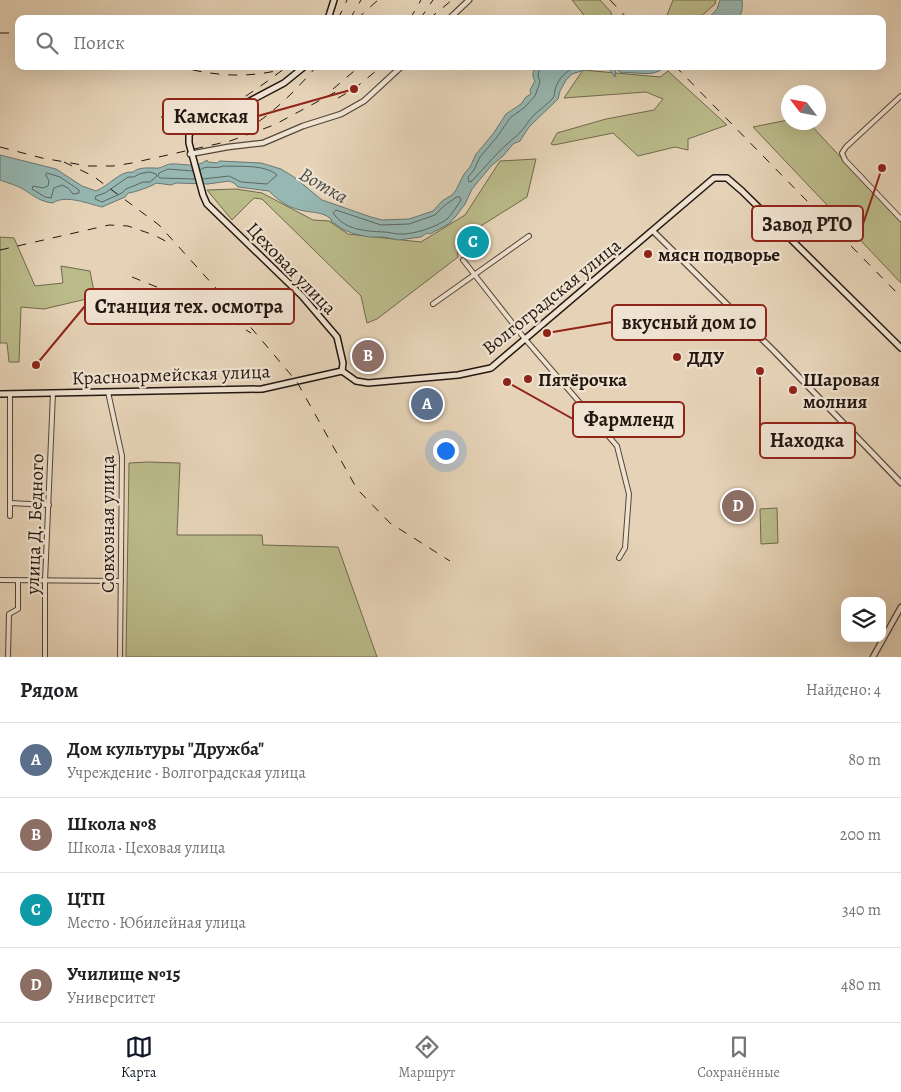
<!DOCTYPE html>
<html lang="ru">
<meta charset="utf-8">
<style>
body{margin:0;font-family:Alegreya,serif;background:#f6f6f6;color:#202124}
.controls{position:absolute;right:15px;bottom:15px;display:grid;overflow:hidden;border-radius:10px;box-shadow:0 5px 20px #0002}
.controls button{width:45px;height:45px;display:grid;place-items:center;padding:0;border:0;border-bottom:1px solid #e0e0e0;background:#fff;color:#202124;font:25px sans-serif}
.compass{position:absolute;left:781px;top:85px;width:45px;height:45px;border-radius:50%;background:#fff;box-shadow:0 5px 20px #0002;rotate:302deg}
.you{position:absolute;left:445px;top:450px;width:18px;height:18px;margin:-12px;border:4px solid #fff;border-radius:50%;background:#1a73e8;box-shadow:0 0 0 8px #1a73e833}
.badge{display:grid;place-items:center;width:32px;height:32px;border-radius:50%;background:#111827;color:#fff;font-size:16px;font-weight:700}
.pin{position:absolute;translate:-50% -50%;border:2px solid #fff;box-shadow:0 1px 5px #0006}
.list{margin:0;padding:0;list-style:none}
h2{display:flex;justify-content:space-between;align-items:center;height:65px;margin:0;padding:0 20px;font-size:21px}
h2 small{font-size:16px;font-weight:400;color:#757577}
.list li{display:grid;grid-template-columns:32px 1fr auto;gap:15px;align-items:center;box-sizing:border-box;height:75px;padding:0 20px;border-top:1px solid #e0e0e0}
.list b{display:block;font-size:19px;white-space:nowrap}
.list p{margin:0;font-size:16px;white-space:nowrap;color:#757577}
.list em{font-size:16px;font-style:normal;color:#757577}
.icon{flex:none;width:28px;height:28px;fill:none;stroke:currentColor;stroke-width:2;stroke-linecap:round;stroke-linejoin:round}
.map{position:relative;flex:none;width:901px;height:657px;overflow:hidden}
.search{position:absolute;background:#fff;box-shadow:0 5px 20px #0002;left:15px;right:15px;top:15px;height:55px;display:flex;align-items:center;gap:12px;box-sizing:border-box;padding:0 18px;border-radius:10px;color:#757577;font-size:19px}
.sheet{height:365px;background:#fff}
nav{display:flex;justify-content:space-around;align-items:center;box-sizing:border-box;height:70px;border-top:1px solid #e0e0e0;background:#fff;font-size:14px;color:#757577}
nav a{display:grid;justify-items:center;gap:2px}
nav .on{color:#111827}
.map>svg:first-child{display:block}
</style>
<div class="map">
<svg width="901" height="657" viewBox="0 0 901 657">
<rect width="100%" height="100%" fill="#e6d3b7"/>
<filter id="stains"><feTurbulence type="fractalNoise" baseFrequency=".004" numOctaves="4"/><feColorMatrix values="0 0 0 0 .2 0 0 0 0 .09 0 0 0 0 .02 0 0 0 .5 -.17"/></filter>
<radialGradient id="worn" r=".72"><stop offset=".6" stop-color="#630" stop-opacity="0"/><stop offset="1" stop-color="#630" stop-opacity=".3"/></radialGradient>
<g fill="#bbbb8a" stroke="#6f694e">
<path d="M572,0h28l11,12 1,7h-25z"/>
<path d="M673,0h43l-1,4 -17,15h-31l-1,-1z"/>
<path d="M583,70l77,7 8,-6 59,54 -39,14v11l-13,-3 -37,9 -25,-23 -59,12 -3,-1 6,-11 49,-14 48,-9 9,-11 -17,-7 -82,6z"/>
<path d="M788,120v2l21,1 92,99v61l-148,-156z"/>
<path d="M536,159l-9,38 -51,32 -19,16 1,12 -81,62 -10,4 -6,-27 -99,-97 -8,-1 -22,22 -25,-30 29,-1 26,4 51,27 16,1 19,13 73,8 44,-27 35,-54z"/>
<path d="M0,237l14,1 21,48 28,-3 -2,-17 29,5 5,26 -51,12 -23,-2 -2,55h-10l-2,-19h-7z"/>
<path d="M148,462l32,1 -3,72h85l1,10 75,2 39,110h-251l3,-194z"/>
<path d="M777,508l1,35 -17,1 -1,-35z"/>
</g>
<g fill="#96b7b2" stroke="#687772">
<path d="M720,0h22c1,6 0,14 -4,19h-30l9,-10z"/>
<path d="M544,66h122c-14,13 -27,5 -44,7l-6,-4 -1,8 -6,-8 -8,-2 -14,2 -15,5 -6,6 -6,11 -2,8 -29,28 -9,14 -7,3 -10,12 -12,10 -19,23 -7,15 -9,12 -6,7 -5,3 -15,8 -3,-1 -6,4 -23,3 -14,-3h-15l-14,-3 -11,-4 -13,-9v-2c-9,-8 -20,-6 -31,-9 -13,-3 -22,-10 -31,-19l-31,-4 -4,-4 -5,-2 -21,3 -32,-1 -5,2 -15,-2c-3,3 -23,10 -28,10l-3,4 -23,10c-13,-3 -37,-13 -49,-4 -12,-1 -19,-7 -30,-14 -7,-4 -15,-6 -23,-9v-25l56,14 26,17 14,5c13,-5 23,-20 37,-19 6,-5 14,-4 22,-4 5,1 10,-3 15,-4 14,-1 26,5 37,-4l1,2 9,1 3,-2 41,2 20,6 13,8 28,23 49,17 11,3 27,-1 24,-8 9,-10 10,-6 4,-5 8,-16 6,-7 6,-13 17,-20 13,-20 15,-10 5,-7 5,-3 -1,-4 5,-9c-3,-5 -3,-9 1,-14z"/>
</g>
<g fill="none" stroke-linecap="round" stroke-linejoin="round">
<g stroke="#5c6762" stroke-width="1">
<path d="M540,66l-2,9 2,7 -5,14 -10,11 -15,11 -13,19 -17,20 -6,13 -6,7 1,5 3,-1c14,-15 27,-31 43,-44 7,-5 12,-14 18,-21 6,-6 15,-12 20,-18 2,-3 1,-4 2,-8 3,-12 12,-20 23,-24"/>
<path d="M200,170c7,-6 15,0 23,-4 16,1 42,-2 54,9l-10,9 -26,-2 -12,-6 -26,3"/>
<path d="M193,171l-25,-2 -9,4 -1,3 2,2 35,1"/>
<path d="M150,172l6,2 1,2 -7,6h-7l-17,7 -4,4 -20,9 -7,-3 1,-3 9,-3 23,-16h6l5,-3z"/>
<path d="M47,173l13,4 19,13v3l-6,1 -5,-6 -6,-3 -8,3 -3,10 -6,-1 -13,-8 1,-3 10,2 5,-2 1,-5 -3,-6z"/>
<path d="M457,197h3l1,3c-4,6 -9,14 -14,19 -10,8 -35,16 -47,15 -6,0 -11,-2 -16,-2 -20,-1 -39,-2 -51,-19l3,-3 45,15 28,-1 26,-9 10,-10z"/>
</g>
<defs>
<g id="minor">
<path d="M901,96l-55,51 -4,6 3,7 56,59"/>
<path d="M463,260l62,79 92,107 12,48 -4,54 -6,10"/>
<path d="M433,304l96,-68"/>
<path d="M108,392l14,64 -2,201"/>
<path d="M10,503l39,2"/>
<path d="M10,516v-122"/>
<path d="M0,580l121,1"/>
<path d="M8,657l1,-43 9,-5v-28"/>
<path d="M45,657v-76l8,-188"/>
</g>
<g id="tertiary">
<path d="M449,19l20,-19"/>
<path d="M190,154l38,-7 35,-4 40,-17 38,-12 23,-13 38,-35"/>
<path d="M653,231l122,121 126,131"/>
<path d="M873,657l28,-50"/>
</g>
<g id="secondary">
<path d="M328,19l6,-19"/>
<path d="M305,66l-21,17 -93,49 -2,3v8l14,52 4,9 95,92 35,41 6,26 -1,8"/>
<path d="M342,371l14,10 12,2 90,-8 33,-7 223,-190h13l15,13 159,157"/>
<path d="M0,394l262,-5 80,-18"/>
</g>
</defs>
<use href="#minor" stroke="#54463a" stroke-width="6"/>
<use href="#tertiary" stroke="#54463a" stroke-width="7"/>
<use href="#secondary" stroke="#231711" stroke-width="8"/>
<use href="#minor" stroke="#efe2d0" stroke-width="4"/>
<use href="#tertiary" stroke="#efe2d0" stroke-width="4.5"/>
<use href="#secondary" stroke="#efe2d0" stroke-width="5"/>
<g stroke="#231711" stroke-width="1" stroke-dasharray="9 9" stroke-linecap="butt">
<path d="M610,0l18,19"/>
<path d="M338,19l9,-19"/>
<path d="M350,19l11,-19"/>
<path d="M357,19l21,-19"/>
<path d="M410,19l11,-19"/>
<path d="M420,19l13,-19"/>
<path d="M429,19l23,-19"/>
<path d="M0,33h19"/>
<path d="M175,66c37,9 67,13 105,4"/>
<path d="M675,66l226,231"/>
<path d="M333,89l27,-23"/>
<path d="M338,98l16,-9 28,-23"/>
<path d="M161,117c6,1 13,3 19,3 38,1 79,-33 108,-54"/>
<path d="M244,131c28,-16 52,-41 73,-65"/>
<path d="M0,147l42,11 46,8h25l19,-3 98,-22 44,-16 69,-37"/>
<path d="M64,162l29,14 66,49 83,92 55,65 60,107 33,34 60,38"/>
<path d="M0,250l109,-25 19,1 26,9 19,10"/>
<path d="M132,277l84,34 35,22"/>
</g>
</g>
<g fill="#8f2418" stroke="#efe2d0" stroke-width="2">
<circle cx="648" cy="254" r="5"/>
<circle cx="677" cy="357" r="5"/>
<circle cx="528" cy="379" r="5"/>
<circle cx="793" cy="390" r="5"/>
</g>
<g text-anchor="middle" stroke-width="4.5" stroke-linejoin="round" paint-order="stroke">
<g font-size="19" font-weight="bold" fill="#231711" stroke="#efe2d0" text-anchor="start">
<text x="658" y="261">мясн подворье</text>
<text x="687" y="364">ДДУ</text>
<text x="538" y="386">Пятёрочка</text>
<text x="803" y="386">Шаровая<tspan x="803" dy="22">молния</tspan></text>
</g>
<g font-size="19" fill="#231711" stroke="#efe2d0">
<text transform="translate(292 268) rotate(46)" y="7">Цеховая улица</text>
<text transform="translate(551 296) rotate(-39)" y="7">Волгоградская улица</text>
<text transform="translate(171 374) rotate(-2)" y="7">Красноармейская улица</text>
<text transform="translate(34 524) rotate(-88)" y="7">улица Д. Бедного</text>
<text transform="translate(107 524) rotate(-90)" y="7">Совхозная улица</text>
</g>
<g font-size="20" font-style="italic" fill="#4b4f49" stroke="#efe2d0">
<text transform="translate(324 185) rotate(30)" y="7">Вотка</text>
</g>
</g>
<path fill="none" stroke="#8f2418" stroke-width="2" d="M354 89L258 116M882 168L863 224M36 365L85 306M547 333L612 322M507 382L573 419M760 371L760 440"/>
<g fill="#8f2418" stroke="#efe2d0" stroke-width="2">
<circle cx="354" cy="89" r="5"/>
<circle cx="882" cy="168" r="5"/>
<circle cx="36" cy="365" r="5"/>
<circle cx="547" cy="333" r="5"/>
<circle cx="507" cy="382" r="5"/>
<circle cx="760" cy="371" r="5"/>
</g>
<g fill="#efe2d0" stroke="#8f2418" stroke-width="2">
<rect x="163" y="99" width="95" height="35" rx="5"/>
<rect x="752" y="206" width="111" height="35" rx="5"/>
<rect x="85" y="289" width="209" height="35" rx="5"/>
<rect x="612" y="305" width="154" height="35" rx="5"/>
<rect x="573" y="402" width="111" height="35" rx="5"/>
<rect x="760" y="423" width="95" height="35" rx="5"/>
</g>
<g font-size="20" text-anchor="middle" font-weight="bold" fill="#231711">
<text x="211" y="123">Камская</text>
<text x="807" y="231">Завод РТО</text>
<text x="189" y="313">Станция тех. осмотра</text>
<text x="689" y="329">вкусный дом 10</text>
<text x="629" y="426">Фармленд</text>
<text x="807" y="447">Находка</text>
</g>
<rect width="100%" height="100%" filter="url(#stains)"/>
<rect width="100%" height="100%" fill="url(#worn)"/>
</svg>
<div class="controls">
<button><svg class="icon" aria-label="layers" viewBox="0 0 24 24"><path d="M12 4l9 5-9 5-9-5zM3 14l9 5 9-5"/></svg></button>
</div>
<svg class="compass" viewBox="-18 -18 36 36"><path d="M0-13l5 13h-10z" fill="#e53935"/><path d="M0 13l5-13h-10z" fill="#757577"/></svg>
<div class="you"></div>
<div class="pin badge" style="left:427px;top:404px;background:#5c6f8a">A</div>
<div class="pin badge" style="left:368px;top:356px;background:#8d6e63">B</div>
<div class="pin badge" style="left:473px;top:242px;background:#0f9aa8">C</div>
<div class="pin badge" style="left:738px;top:506px;background:#8d6e63">D</div>
<div class="search"><svg class="icon" aria-label="search" viewBox="0 0 24 24"><circle cx="10" cy="10" r="6"/><path d="M15 15l6 6"/></svg>Поиск</div>
</div>
<section class="sheet">
<h2>Рядом<small>Найдено: 4</small></h2>
<ul class="list">
<li><span class="badge" style="background:#5c6f8a">A</span><div><b>Дом культуры &quot;Дружба&quot;</b><p>Учреждение · Волгоградская улица</p></div><em>80 m</em></li>
<li><span class="badge" style="background:#8d6e63">B</span><div><b>Школа №8</b><p>Школа · Цеховая улица</p></div><em>200 m</em></li>
<li><span class="badge" style="background:#0f9aa8">C</span><div><b>ЦТП</b><p>Место · Юбилейная улица</p></div><em>340 m</em></li>
<li><span class="badge" style="background:#8d6e63">D</span><div><b>Училище №15</b><p>Университет</p></div><em>480 m</em></li>
</ul>
</section>
<nav>
<a class="on"><svg class="icon" aria-label="map" viewBox="0 0 24 24"><path d="M3 6l6-2 6 2 6-2v14l-6 2-6-2-6 2zM9 4v14M15 6v14"/></svg>Карта</a>
<a><svg class="icon" aria-label="directions" viewBox="0 0 24 24"><path d="M12 3l9 9-9 9-9-9zM9 14v-3h6M13 9l2 2-2 2"/></svg>Маршрут</a>
<a><svg class="icon" aria-label="saved" viewBox="0 0 24 24"><path d="M7 4h10v16l-5-4-5 4z"/></svg>Сохранённые</a>
</nav>
